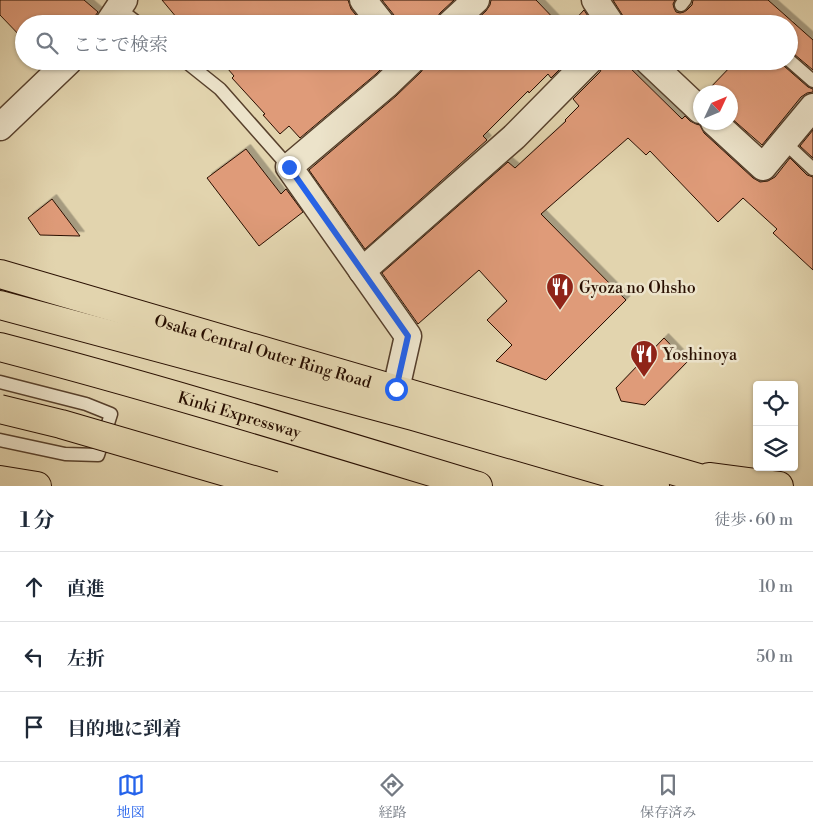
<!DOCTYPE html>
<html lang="ja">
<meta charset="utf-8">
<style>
body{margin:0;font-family:"Libre Bodoni","Noto Serif JP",serif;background:#f6f6f7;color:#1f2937}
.controls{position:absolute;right:15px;bottom:15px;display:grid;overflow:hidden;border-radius:5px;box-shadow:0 1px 4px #0004}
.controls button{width:45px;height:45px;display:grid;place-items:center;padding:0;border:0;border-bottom:1px solid #e0e1e3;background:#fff;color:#1f2937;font:25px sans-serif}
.compass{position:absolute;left:693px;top:85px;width:45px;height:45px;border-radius:50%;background:#fff;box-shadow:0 1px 4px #0004;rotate:46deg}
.stop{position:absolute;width:15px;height:15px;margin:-11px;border:4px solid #2563eb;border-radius:50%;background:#fff}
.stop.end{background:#2563eb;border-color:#fff;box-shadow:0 1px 5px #0008}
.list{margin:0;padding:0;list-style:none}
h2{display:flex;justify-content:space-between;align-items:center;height:65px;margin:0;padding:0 20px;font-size:21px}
h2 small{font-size:16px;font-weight:400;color:#747a83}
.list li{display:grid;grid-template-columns:32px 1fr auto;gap:15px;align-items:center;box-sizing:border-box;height:70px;padding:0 20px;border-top:1px solid #e0e1e3}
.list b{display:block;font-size:19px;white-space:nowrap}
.list em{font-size:16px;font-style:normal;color:#747a83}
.icon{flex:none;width:28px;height:28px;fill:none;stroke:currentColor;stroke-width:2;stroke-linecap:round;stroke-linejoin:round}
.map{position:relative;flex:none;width:813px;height:486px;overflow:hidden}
.search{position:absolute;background:#fff;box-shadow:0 1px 4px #0004;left:15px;right:15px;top:15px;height:55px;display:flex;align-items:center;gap:12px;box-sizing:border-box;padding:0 18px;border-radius:28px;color:#747a83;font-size:19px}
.sheet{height:275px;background:#fff}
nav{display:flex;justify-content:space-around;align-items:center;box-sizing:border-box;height:70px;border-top:1px solid #e0e1e3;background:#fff;font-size:14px;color:#747a83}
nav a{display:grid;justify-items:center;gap:2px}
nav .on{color:#2563eb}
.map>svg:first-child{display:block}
</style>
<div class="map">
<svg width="813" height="486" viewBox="0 0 813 486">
<defs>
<filter id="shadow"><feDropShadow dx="4.5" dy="-4.5" stdDeviation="0" flood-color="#0004"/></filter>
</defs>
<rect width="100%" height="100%" fill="#e2d4ae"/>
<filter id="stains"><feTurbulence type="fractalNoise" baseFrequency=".004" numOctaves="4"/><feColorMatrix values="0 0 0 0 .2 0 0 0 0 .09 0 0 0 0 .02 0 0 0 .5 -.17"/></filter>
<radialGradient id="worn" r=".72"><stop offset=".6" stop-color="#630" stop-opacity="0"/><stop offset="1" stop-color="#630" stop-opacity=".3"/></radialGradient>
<g fill="#df9b79" stroke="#290f01" filter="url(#shadow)">
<path d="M0,0h84l14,12 -3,4 -2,8h-69v16l-24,-25z"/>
<path d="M162,0h186l3,9 12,15h-181z"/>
<path d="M382,0h72l-14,13 -4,6 -1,5h-38l-3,-9z"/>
<path d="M491,0h45l23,24h-87l14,-13 4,-6z"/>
<path d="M613,0h62l-2,4 1,4 2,4 4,1 4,-1 3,-2 5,-5 1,-5h75l45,40v30l-19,-16 -5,-2v-28h-163l-3,-8z"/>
<path d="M584,10l9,14h-22z"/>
<path d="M221,61h168l-13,13 -76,64 -11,-12 -9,8 -17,-19 2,-1 -33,-36 2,-2z"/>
<path d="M426,61l141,1 -16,16 -3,-4 -19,19 -1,-2 -45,45 4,4 -122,109 -56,-79 87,-74 25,-24 4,-6z"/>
<path d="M604,61h19l59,58 3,-3 5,5 6,3 4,1 4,8 49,45 7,4 8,-1 7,-4 15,-19 17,17 6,2v93l-40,-37 4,-4 -34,-31 -25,24 -68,-71 -4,4 -18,-17 -87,76 85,86 -80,80 -50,-19 16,-16 -25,-25 20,-19 -28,-31 -61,54 -36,-51 126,-111 7,6 51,-47 -1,-1 14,-14 -6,-7 27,-27 3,-7z"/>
<path d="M736,61h45l3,5 24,21 5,2v3l-6,1 -6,4 -39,48 -32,-28v-25h-24z"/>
<path d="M813,130v28l-13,-12z"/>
<path d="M246,149l35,45 5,-5 17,23 -44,34 -52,-68z"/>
<path d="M52,199l28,37 -40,-1 -12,-17z"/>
<path d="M664,338l23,24 -42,43 -24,-4 -5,-13z"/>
</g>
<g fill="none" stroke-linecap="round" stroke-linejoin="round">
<defs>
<g id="service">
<path d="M681,5l4,-5"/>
<path d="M118,8l21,16"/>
<path d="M789,60l24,21"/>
<path d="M185,61l35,28 69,78"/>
<path d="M784,142l29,27"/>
<path d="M0,382l86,22 25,10 -13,41 -33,-1 -65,-14"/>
</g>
<g id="minor">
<path d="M363,0l19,24"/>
<path d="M595,0l16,24"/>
<path d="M108,24l16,-24"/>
<path d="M450,24l26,-24"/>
<path d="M648,61l52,49"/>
<path d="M714,122l49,45 50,-60"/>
<path d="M0,127l69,-66"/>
<path d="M362,271l152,-134 75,-76"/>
<path d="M396,389l12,-53 -119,-169 97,-82 25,-24"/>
</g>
<g id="primary">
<path id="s1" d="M0,274l726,212"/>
<path d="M709,477l70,9"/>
</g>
<g id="motorway">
<path d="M0,305l413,111 242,70"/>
<path id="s2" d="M0,347c161,42 319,91 478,139"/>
<path d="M0,480l37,6"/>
</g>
</defs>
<use href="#service" stroke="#57402c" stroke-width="15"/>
<use href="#minor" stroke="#57402c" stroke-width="29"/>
<use href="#primary" stroke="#290f01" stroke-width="30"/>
<use href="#motorway" stroke="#290f01" stroke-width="30"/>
<use href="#service" stroke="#ece3ca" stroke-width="12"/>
<use href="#minor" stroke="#ece3ca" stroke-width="26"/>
<use href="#primary" stroke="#e2d4ae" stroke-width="28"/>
<use href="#motorway" stroke="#e2d4ae" stroke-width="28"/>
<defs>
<path id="motorway-bridge" d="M0,409l61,15 213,62"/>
</defs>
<use href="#motorway-bridge" stroke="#290f01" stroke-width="30" stroke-linecap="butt"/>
<use href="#motorway-bridge" stroke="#e2d4ae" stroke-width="28"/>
</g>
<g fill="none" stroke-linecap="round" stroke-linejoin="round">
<path stroke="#2563eb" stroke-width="6" d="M289,167l119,169 -12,53"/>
</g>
<defs>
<symbol id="restaurant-pin" viewBox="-11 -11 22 30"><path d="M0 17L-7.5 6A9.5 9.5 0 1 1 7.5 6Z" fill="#8f2418" stroke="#ece3ca"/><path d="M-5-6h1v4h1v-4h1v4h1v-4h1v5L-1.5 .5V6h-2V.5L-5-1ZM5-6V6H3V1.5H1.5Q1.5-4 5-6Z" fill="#fff"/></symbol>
</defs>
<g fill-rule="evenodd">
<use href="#restaurant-pin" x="544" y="271" width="32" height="43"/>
<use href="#restaurant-pin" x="628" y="338" width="32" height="43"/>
</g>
<g text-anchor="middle" stroke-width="5" stroke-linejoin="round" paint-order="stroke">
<g font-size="16" fill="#290f01" stroke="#ece3ca" text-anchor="start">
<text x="579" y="293">Gyoza no Ohsho</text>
<text x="663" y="360">Yoshinoya</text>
</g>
<g font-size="16" fill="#290f01" stroke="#ece3ca">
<text dy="6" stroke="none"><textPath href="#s1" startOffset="274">Osaka Central Outer Ring Road</textPath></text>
<text dy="6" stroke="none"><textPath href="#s2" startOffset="249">Kinki Expressway</textPath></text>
</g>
</g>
<rect width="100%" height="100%" filter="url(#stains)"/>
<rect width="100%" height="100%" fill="url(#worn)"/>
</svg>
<div class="controls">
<button><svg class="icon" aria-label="locate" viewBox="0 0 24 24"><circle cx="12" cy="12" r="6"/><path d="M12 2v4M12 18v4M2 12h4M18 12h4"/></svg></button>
<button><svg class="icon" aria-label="layers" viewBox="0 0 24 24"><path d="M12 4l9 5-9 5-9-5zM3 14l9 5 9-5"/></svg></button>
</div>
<svg class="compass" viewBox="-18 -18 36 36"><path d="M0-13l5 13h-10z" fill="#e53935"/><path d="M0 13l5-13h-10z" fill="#747a83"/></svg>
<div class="stop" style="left:396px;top:389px"></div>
<div class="stop end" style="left:289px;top:167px"></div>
<div class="search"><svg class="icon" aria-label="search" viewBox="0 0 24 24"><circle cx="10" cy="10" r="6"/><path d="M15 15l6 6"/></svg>ここで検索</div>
</div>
<section class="sheet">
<h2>1 分<small>徒歩 · 60 m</small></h2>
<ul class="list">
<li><svg class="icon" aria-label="ahead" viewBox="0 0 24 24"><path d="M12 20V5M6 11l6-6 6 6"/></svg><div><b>直進</b></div><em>10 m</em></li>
<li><svg class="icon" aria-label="left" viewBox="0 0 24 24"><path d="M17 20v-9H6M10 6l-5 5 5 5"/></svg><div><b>左折</b></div><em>50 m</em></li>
<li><svg class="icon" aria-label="arrive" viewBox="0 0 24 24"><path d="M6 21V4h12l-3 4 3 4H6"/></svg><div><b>目的地に到着</b></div></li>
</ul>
</section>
<nav>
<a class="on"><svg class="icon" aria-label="map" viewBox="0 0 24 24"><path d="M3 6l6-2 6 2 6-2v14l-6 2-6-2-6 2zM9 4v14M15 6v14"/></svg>地図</a>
<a><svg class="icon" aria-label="directions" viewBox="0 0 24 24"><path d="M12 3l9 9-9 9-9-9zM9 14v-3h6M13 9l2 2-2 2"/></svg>経路</a>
<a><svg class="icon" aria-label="saved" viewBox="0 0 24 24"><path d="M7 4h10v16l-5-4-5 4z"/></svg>保存済み</a>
</nav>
